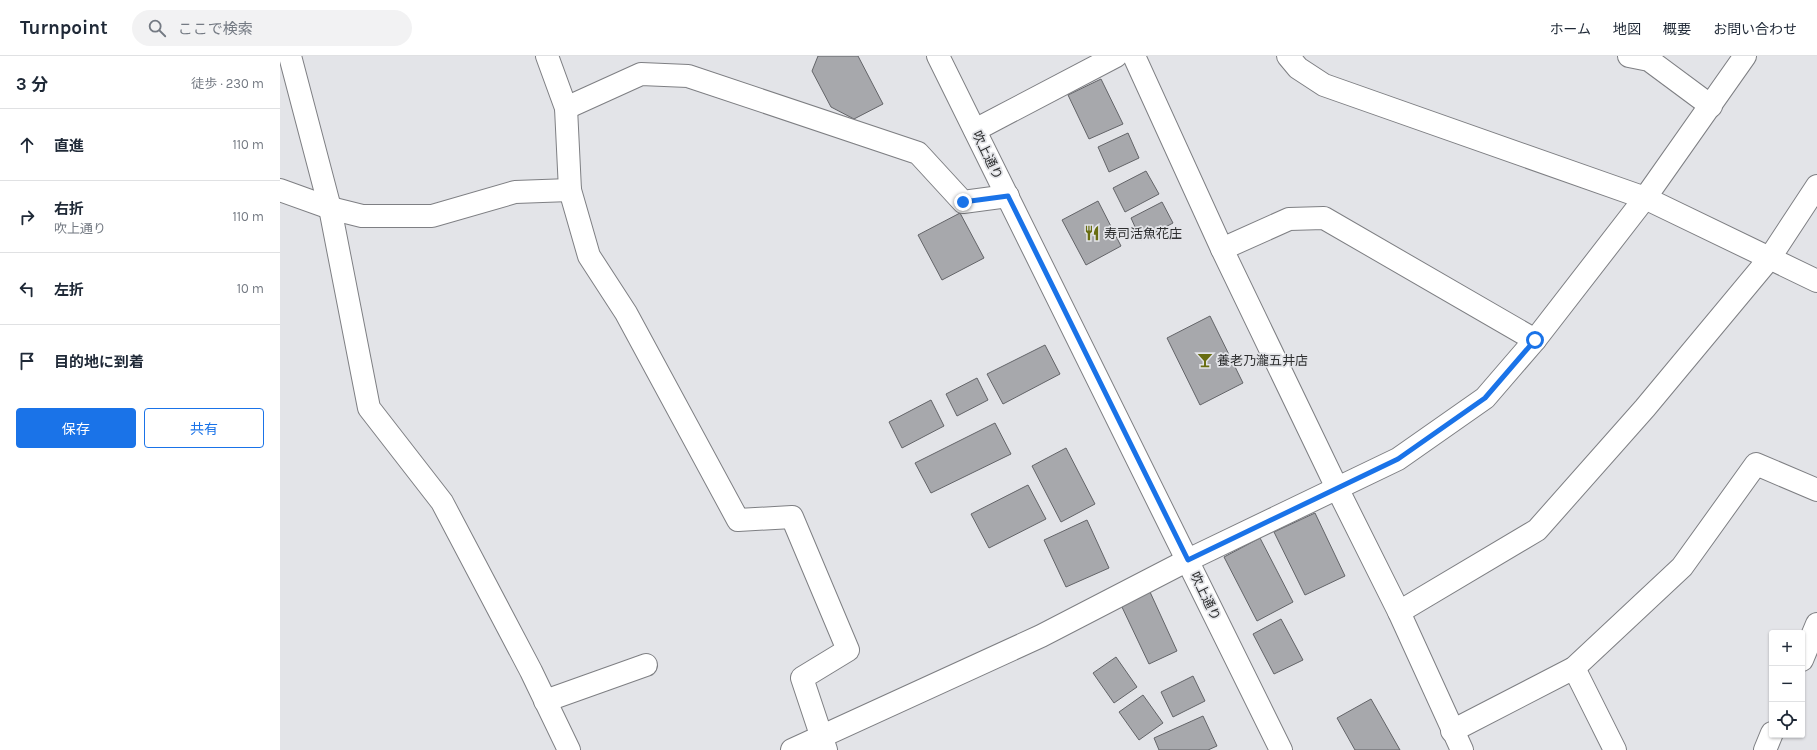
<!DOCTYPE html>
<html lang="ja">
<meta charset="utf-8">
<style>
body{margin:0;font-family:Karla,"Noto Sans JP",sans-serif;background:#f2f2f3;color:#1f2937}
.controls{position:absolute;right:12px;bottom:12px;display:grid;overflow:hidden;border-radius:4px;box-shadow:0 1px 3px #0004}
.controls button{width:36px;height:36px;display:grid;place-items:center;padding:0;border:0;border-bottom:1px solid #e0e1e3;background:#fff;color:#1f2937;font:20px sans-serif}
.stop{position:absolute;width:12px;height:12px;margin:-9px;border:3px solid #1a73e8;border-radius:50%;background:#fff}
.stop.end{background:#1a73e8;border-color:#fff;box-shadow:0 1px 4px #0008}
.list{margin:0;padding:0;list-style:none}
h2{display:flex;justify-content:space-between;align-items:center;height:52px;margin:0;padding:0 16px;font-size:17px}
h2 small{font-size:13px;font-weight:400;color:#747a83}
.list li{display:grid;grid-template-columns:26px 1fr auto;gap:12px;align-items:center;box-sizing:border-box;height:72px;padding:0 16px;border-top:1px solid #e0e1e3}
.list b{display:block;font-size:15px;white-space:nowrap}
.list p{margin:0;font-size:13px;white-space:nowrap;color:#747a83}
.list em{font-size:13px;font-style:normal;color:#747a83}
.actions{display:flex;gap:8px;padding:12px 16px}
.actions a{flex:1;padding:9px 0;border:1px solid #1a73e8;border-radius:4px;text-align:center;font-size:14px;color:#1a73e8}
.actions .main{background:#1a73e8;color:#fff}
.icon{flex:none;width:22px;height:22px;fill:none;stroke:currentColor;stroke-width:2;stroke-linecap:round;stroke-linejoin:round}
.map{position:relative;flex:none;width:1537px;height:694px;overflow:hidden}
header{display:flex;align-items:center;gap:24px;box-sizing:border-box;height:56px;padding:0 20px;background:#fff;border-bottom:1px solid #e0e1e3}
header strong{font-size:19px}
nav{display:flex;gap:22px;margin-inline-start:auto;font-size:14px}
.search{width:280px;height:36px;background:#f2f2f3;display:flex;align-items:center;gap:10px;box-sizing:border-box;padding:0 14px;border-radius:22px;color:#747a83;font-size:15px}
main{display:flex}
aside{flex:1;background:#fff}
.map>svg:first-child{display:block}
</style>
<header>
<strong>Turnpoint</strong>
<div class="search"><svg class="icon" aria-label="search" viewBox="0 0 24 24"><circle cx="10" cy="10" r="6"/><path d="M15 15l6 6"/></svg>ここで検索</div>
<nav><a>ホーム</a><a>地図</a><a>概要</a><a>お問い合わせ</a></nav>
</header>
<main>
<aside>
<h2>3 分<small>徒歩 · 230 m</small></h2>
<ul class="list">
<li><svg class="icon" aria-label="ahead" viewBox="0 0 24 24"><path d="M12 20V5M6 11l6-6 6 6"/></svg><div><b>直進</b></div><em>110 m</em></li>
<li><svg class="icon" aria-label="right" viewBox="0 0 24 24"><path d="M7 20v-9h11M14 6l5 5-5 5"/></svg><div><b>右折</b><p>吹上通り</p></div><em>110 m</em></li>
<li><svg class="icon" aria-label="left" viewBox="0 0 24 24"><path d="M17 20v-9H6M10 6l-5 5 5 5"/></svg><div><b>左折</b></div><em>10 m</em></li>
<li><svg class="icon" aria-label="arrive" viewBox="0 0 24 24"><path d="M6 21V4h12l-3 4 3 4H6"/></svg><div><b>目的地に到着</b></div></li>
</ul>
<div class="actions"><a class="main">保存</a><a>共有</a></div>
</aside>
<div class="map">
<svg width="1537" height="694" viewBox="0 0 1537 694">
<rect width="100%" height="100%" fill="#e3e4e8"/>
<g fill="#a7a8ac" stroke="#636468">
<path d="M538,0h40l25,48 -29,15 -23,-12 -19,-36z"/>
<path d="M821,23l22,45 -34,15 -21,-44z"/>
<path d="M848,77l11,25 -30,14 -11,-25z"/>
<path d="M866,115l13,23 -34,18 -12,-24z"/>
<path d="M818,145l23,45 -35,19 -24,-45z"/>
<path d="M882,146l11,21 -32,17 -10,-22z"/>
<path d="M680,157l24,45 -42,22 -24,-45z"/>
<path d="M930,260l33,67 -43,22 -33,-67z"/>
<path d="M765,289l15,29 -57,30 -16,-30z"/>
<path d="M697,322l11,22 -31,16 -11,-22z"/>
<path d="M651,344l13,26 -42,22 -13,-26z"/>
<path d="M715,367l16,31 -80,39 -16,-30z"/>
<path d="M786,392l29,56 -34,18 -29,-56z"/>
<path d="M748,429l18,34 -57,29 -18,-34z"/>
<path d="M1035,457l30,63 -40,19 -31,-63z"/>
<path d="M807,464l22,48 -43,19 -22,-47z"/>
<path d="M980,482l33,64 -36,19 -33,-64z"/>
<path d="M870,536l27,59 -28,13 -28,-59z"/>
<path d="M1001,563l22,41 -29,14 -21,-40z"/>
<path d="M836,601l21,30 -23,16 -21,-30z"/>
<path d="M913,620l12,25 -32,16 -12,-25z"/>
<path d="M863,639l20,28 -24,17 -20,-28z"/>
<path d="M1091,643l29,51h-45l-18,-32z"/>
<path d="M923,660l14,30 -9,4h-49l-5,-12z"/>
</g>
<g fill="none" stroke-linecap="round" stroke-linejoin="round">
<defs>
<g id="minor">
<path d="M10,0l40,152 39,200 73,94 89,169 38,79"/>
<path d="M267,0l19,52 4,82 19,66 37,57 112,207 54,-3 56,133 -46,28 24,72"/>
<path d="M658,0l343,694"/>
<path d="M854,0l88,193 115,239 62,124 63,138"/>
<path d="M1008,0l10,12 26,17 321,113 172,83"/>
<path d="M1349,0l20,4 62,46"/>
<path d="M286,52l75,-34 47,2 230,77 45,49 45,-6"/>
<path d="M695,74l141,-74"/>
<path d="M0,134l50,18 32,8h70l83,-24 55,-2"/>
<path d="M942,193l67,-30 35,-1 211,122"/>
<path d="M1119,556l138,-82 108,-122 124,-149 48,-73"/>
<path d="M1522,604l15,-36"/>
<path d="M1294,612l41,82"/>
<path d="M265,645l101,-36"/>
<path d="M1172,675l122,-63 108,-101 74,-103 61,26"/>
<path d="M512,694l249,-114 147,-76 210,-101 87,-61 50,-58 110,-142 100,-142"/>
<path d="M1485,694l7,-17"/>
</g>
</defs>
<use href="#minor" stroke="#7e7f83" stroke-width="24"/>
<use href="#minor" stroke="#fff" stroke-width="22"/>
</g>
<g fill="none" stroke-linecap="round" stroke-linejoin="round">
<path stroke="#1a73e8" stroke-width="5" d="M683,146l45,-6 180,364 210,-101 87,-61 50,-58"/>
</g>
<defs>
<symbol id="restaurant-bare" viewBox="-9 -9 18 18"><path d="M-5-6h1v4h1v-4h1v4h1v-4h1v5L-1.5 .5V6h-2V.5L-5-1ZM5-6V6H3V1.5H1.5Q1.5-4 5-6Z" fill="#686d11" stroke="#e3e4e8" stroke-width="2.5" paint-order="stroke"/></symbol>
<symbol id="bar-bare" viewBox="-9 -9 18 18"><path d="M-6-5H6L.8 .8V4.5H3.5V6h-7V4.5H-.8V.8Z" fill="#686d11" stroke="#e3e4e8" stroke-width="2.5" paint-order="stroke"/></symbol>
</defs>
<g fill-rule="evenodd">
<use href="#restaurant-bare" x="801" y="166" width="22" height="22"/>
<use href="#bar-bare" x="914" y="293" width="22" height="22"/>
</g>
<g text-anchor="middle" stroke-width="3.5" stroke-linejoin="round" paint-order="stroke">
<g font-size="13" fill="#2e2f30" stroke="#e3e4e8">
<text transform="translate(708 99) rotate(64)" y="5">吹上通り</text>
<text transform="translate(926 540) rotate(64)" y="5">吹上通り</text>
</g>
<g font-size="13" fill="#2e2f30" stroke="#e3e4e8" text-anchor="start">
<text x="824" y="182">寿司活魚花庄</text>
<text x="937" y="309">養老乃瀧五井店</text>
</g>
</g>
</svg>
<div class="controls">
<button>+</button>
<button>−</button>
<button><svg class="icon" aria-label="locate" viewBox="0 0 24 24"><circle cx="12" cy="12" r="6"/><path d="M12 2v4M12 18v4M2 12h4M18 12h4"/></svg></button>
</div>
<div class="stop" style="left:1255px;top:284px"></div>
<div class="stop end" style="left:683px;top:146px"></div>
</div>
</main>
